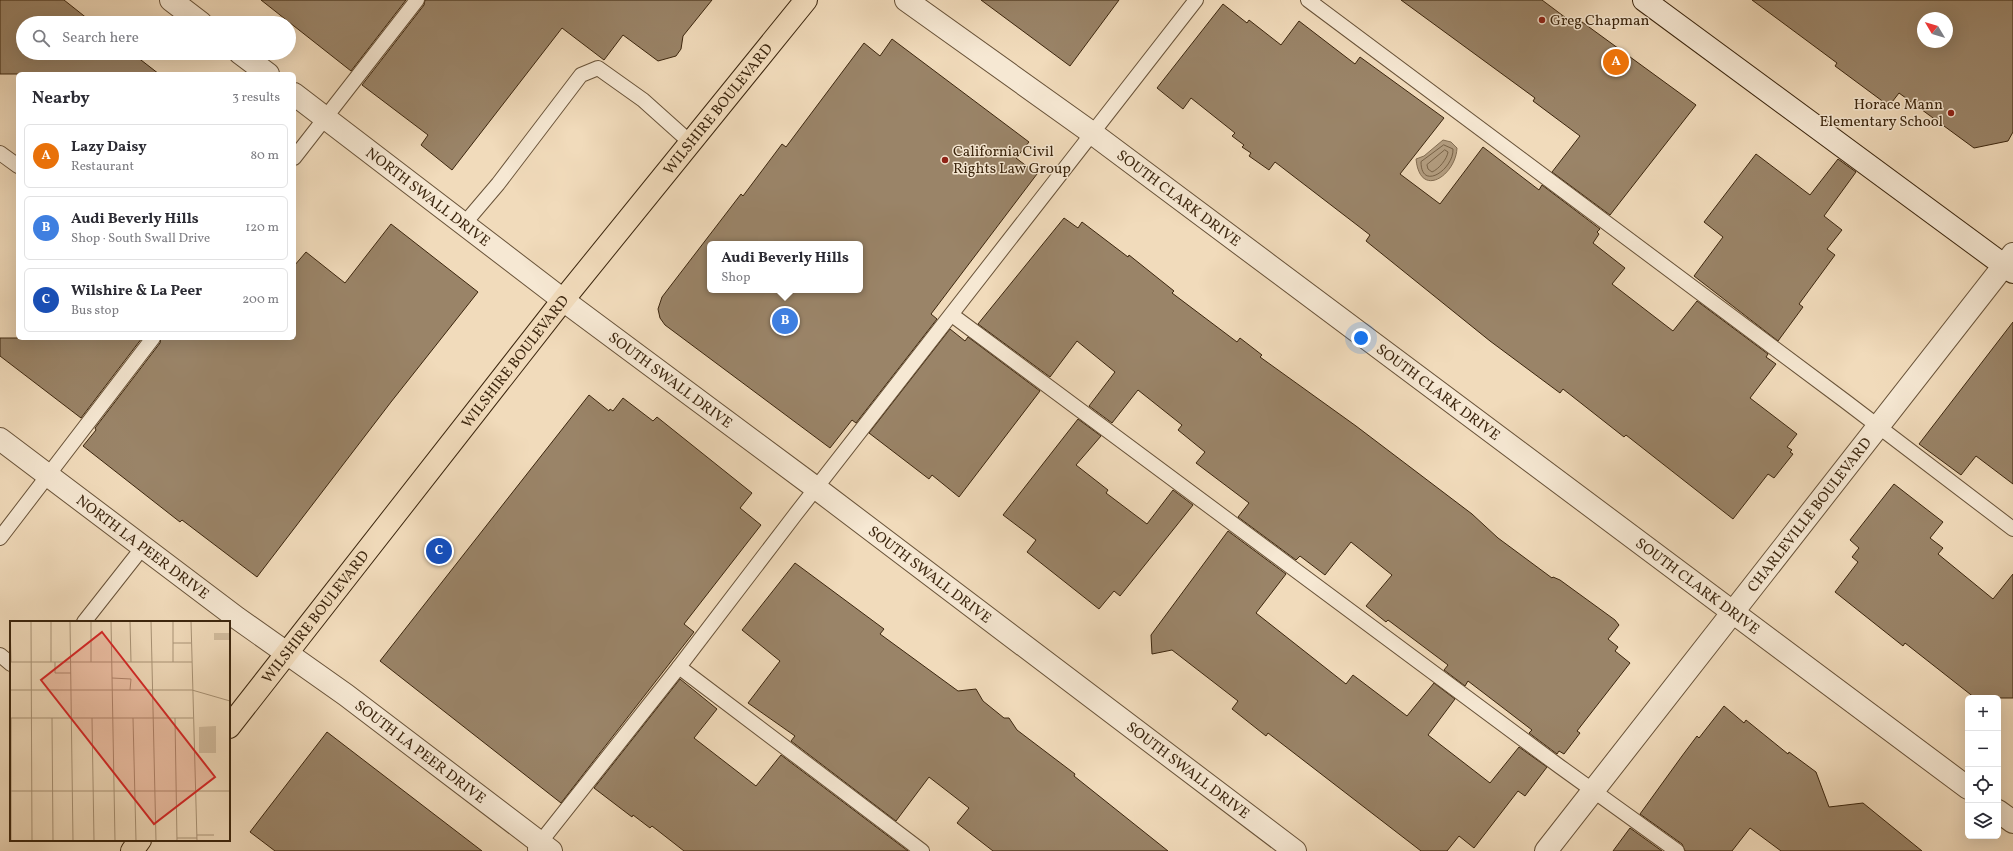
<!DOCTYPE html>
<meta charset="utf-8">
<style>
body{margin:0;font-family:Vollkorn,serif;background:#f2f2f3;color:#2b2b33}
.controls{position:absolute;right:12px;bottom:12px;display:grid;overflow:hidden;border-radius:6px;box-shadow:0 4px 16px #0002}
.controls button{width:36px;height:36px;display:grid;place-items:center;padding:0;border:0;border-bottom:1px solid #e1e1e2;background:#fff;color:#2b2b33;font:20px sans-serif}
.compass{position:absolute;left:1917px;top:12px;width:36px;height:36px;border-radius:50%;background:#fff;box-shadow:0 4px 16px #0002;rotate:308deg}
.you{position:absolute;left:1361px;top:338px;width:14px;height:14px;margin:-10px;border:3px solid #fff;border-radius:50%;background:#1a73e8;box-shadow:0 0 0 6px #1a73e833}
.badge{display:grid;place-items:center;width:26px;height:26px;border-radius:50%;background:#0b8043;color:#fff;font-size:13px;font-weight:700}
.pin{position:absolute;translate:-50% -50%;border:2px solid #fff;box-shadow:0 1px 4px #0006}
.popup{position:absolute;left:707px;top:241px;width:156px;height:52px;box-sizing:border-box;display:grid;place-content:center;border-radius:6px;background:#fff;filter:drop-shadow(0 1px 3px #0005);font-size:13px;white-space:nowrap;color:#7c7c81}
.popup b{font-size:15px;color:#2b2b33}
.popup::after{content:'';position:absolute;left:50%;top:100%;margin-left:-8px;border:8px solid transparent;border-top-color:#fff}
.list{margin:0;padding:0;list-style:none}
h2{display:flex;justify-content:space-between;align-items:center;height:52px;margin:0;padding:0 16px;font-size:17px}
h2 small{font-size:13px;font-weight:400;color:#7c7c81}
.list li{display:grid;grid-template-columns:26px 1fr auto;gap:12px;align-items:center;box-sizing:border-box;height:64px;margin:0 8px 8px;padding:0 8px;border:1px solid #e1e1e2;border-radius:6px}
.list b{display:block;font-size:15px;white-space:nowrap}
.list p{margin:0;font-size:13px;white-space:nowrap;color:#7c7c81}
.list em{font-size:13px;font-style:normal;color:#7c7c81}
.icon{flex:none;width:22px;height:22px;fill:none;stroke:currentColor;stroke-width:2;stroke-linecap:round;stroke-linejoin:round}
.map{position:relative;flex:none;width:2013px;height:851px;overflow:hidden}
.search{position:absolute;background:#fff;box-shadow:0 4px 16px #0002;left:16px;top:16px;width:280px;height:44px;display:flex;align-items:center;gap:10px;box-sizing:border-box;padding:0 14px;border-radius:22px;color:#7c7c81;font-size:15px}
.panel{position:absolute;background:#fff;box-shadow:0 4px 16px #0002;left:16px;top:72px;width:280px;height:268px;border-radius:6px}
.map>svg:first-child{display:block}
</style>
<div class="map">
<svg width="2013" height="851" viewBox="0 0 2013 851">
<rect width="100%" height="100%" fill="#f1dbbb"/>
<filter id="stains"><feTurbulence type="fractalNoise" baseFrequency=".005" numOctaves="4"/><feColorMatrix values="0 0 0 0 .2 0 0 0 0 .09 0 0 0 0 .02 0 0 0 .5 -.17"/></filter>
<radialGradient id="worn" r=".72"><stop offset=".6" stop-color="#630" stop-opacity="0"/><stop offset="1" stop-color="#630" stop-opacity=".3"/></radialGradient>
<path fill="#b39d80" stroke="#836d52" d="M1443,140l8,2 6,6c-1,27 -37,52 -41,11l8,-3z"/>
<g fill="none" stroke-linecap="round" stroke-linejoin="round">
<g stroke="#786247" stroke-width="1">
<path d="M1444,145l9,4c1,20 -32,43 -32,13z"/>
<path d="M1445,150l3,2c-1,7 -9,17 -16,20l-4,-3 -1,-4z"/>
</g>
</g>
<g fill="#9a8468" stroke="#3c260e" fill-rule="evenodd">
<path d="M0,0h64l29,23h-70v30h109l27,21h-159z"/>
<path d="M261,0h145l-55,71z"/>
<path d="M425,0h287l-29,36 -2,13 -5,7 -18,5 -35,-26 -19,25 -42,-32 -110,142 -31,-25 7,-10 -66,-50 62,-80z"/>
<path d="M981,0h138l-49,66z"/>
<path d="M1401,0h141l32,24 4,-5 118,86 -86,110 -58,-43 28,-36 -47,-35 2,-3z"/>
<path d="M1752,0h261v132l-5,9 -34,7 -75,-55 -10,13 -54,-40 2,-3zM1923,18h24v24h-24z"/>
<path d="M1223,4l24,19 2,-3 32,25 18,-24 56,43 5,-7 84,61 -44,56 40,30 43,-57 56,43 3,-5 58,44 -3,3 2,2 -6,9 32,25 -13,16 61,47 24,-30 71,53 -2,3 10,7 -26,34 47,36 -10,13 5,3 -2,2 3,2 -19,24 -6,-4 -35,45 -107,-84 -2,2 -61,-48 -3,4 -70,-52 -124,-100 4,-6 -95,-73 -6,8 -20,-14 2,-3 -9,-6 2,-2 -12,-9 3,-3 -44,-35 -8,11 -26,-21z"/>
<path d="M892,39l137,103 -13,16 21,16 -106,140 6,5 -81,104 -4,-3 -22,28 -165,-123 -5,-7 -2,-9 4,-12 79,-103 2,2 39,-52 4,3 78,-104 16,13zM710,244h150v46h-150z"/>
<path d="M1756,154l54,41 28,-36 18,13 -32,44 18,14 -15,19 8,6 -36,49 4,3 -25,34 -84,-65 29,-39 -19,-15z"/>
<path d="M1064,218l14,10 4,-6 46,35 1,-2 45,36 -2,2 65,49 3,-4 22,17 -2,2 96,69 116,88 26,24 54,40 1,-1 7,3 55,40 4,5 -11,14 10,8 -3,4 15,12 -53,68 3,2 -16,21 -5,-3 -2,3 -28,-21 3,-3 -64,-49 -3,5 -21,-16 4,-5 -60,-45 -2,2 -20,-16 26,-31 -41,-33 -26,33 -25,-19 -4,4 -58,-43 11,-14 -53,-40 9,-11 -27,-22 4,-5 -44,-35 -26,33 -23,-17 26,-34 -38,-31 -27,36 -72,-53z"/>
<path d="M391,224l87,68 -87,110 -134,175 -75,-57 -2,2 -97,-76 13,-16 -1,-2 65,-85 1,-5h133v-72l12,-14 39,31z"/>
<path d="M2013,322v162l-37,-28 -15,19 -42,-31z"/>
<path d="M950,329l15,12 3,-4 72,54 -81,106 -27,-22 -3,4 -60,-46z"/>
<path d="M0,338h142l-61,80 -81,-62z"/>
<path d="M589,395l20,16 1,-2 3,2 10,-13 30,23 4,-4 95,76 -12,15 21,17 -77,99 10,8 -133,171 -181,-142z"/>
<path d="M1078,419l23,17 -25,29 32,25 -2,3 41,31 26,-34 20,15 -73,91 -6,-5 -15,18 -72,-57 9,-12 -33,-25z"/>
<path d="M1894,484l49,38 -13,16 13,10 -5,6 55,45 20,-25v124h-38l-70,-55 -2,3 -68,-54 23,-30 -6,-5 7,-9 -9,-8z"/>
<path d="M1228,531l58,43 -30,39 90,71 7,-9 54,41 27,-33 21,16 -27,36 62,48 29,-36 28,20 -22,29 -7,-5 -44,57 -15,-12 -12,15h-26l-153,-118 -2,3 -34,-27 6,-8 -66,-51 -20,4 -1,-19z"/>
<path d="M795,563l89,66 -4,5 78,57 18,-2 7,12 21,17h5l8,12 58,44 -1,2 94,75h-175l-36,-28 12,-15 -40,-31 -33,44 -105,-80 4,-5 -47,-33 32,-42 -38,-31z"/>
<path d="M680,679l37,30 -23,29 62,48 25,-31 127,96h-224l-32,-25 -2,2 -17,-13 -1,2 -38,-29z"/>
<path d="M1724,706l20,17 2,-3 42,34 1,-2 27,20 13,35 34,-4 59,48h-141l-31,-23 -18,23h-47l-3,-7 -42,-30 42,-58 15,-20 2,2z"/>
<path d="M327,732l155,119h-207l-25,-19z"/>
<path d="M1630,828l32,23h-49z"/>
</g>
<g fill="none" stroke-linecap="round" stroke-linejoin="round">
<defs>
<g id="lane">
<path d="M1308,0l537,401 168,128"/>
<path d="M0,153l18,13"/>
<path d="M294,158l123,-158"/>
<path d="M464,224l34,-40 83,-109 17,-7 45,32 48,43"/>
<path d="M952,315l607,451 118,85"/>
<path d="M0,538l153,-200"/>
<path d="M84,622l59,-75"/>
<path d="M0,655l11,9"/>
<path d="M679,667l243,184"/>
<path d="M535,849l144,-182 116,-152 401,-515"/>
</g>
<g id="street">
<path d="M171,0l30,23"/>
<path id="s1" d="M906,0l186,133 876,655"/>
<path d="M240,53l28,21"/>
<path id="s2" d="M294,94l269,206 253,188 479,363"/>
<path id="s3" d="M0,439l237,179 109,77 205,156"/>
<path d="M1998,811l15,11"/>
<path id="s4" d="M1546,851l467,-597"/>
</g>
<path id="secondary" d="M1644,0l369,272"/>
<g id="primary">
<path id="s5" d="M229,727l334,-427 243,-300"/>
<path d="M132,851l8,-11"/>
</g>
</defs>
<use href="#lane" stroke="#695339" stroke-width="16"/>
<use href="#street" stroke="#695339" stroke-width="24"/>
<use href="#secondary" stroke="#3c260e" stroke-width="24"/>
<use href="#primary" stroke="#3c260e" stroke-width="24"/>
<use href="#lane" stroke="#f6e8d3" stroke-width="14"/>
<use href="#street" stroke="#f6e8d3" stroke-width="22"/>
<use href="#secondary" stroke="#f6e8d3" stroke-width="22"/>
<use href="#primary" stroke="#f1dbbb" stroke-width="22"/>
</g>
<g fill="#8f2418" stroke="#f6e8d3" stroke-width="1.5">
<circle cx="1542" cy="20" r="4"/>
<circle cx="1951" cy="113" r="4"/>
<circle cx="945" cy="160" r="4"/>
</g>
<g text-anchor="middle" stroke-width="3" stroke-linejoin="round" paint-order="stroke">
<g font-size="15" fill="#3c260e" stroke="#f6e8d3" text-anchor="start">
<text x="1550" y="25">Greg Chapman</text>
<text x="1943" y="109" text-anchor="end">Horace Mann<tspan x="1943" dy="17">Elementary School</tspan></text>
<text x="953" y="156">California Civil<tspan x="953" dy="17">Rights Law Group</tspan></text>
</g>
<g font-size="15" fill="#3c260e" stroke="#f6e8d3">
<text dy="5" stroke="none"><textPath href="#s5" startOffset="788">WILSHIRE BOULEVARD</textPath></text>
<text dy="5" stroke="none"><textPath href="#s2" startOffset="169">NORTH SWALL DRIVE</textPath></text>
<text dy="5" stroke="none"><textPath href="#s1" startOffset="337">SOUTH CLARK DRIVE</textPath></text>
<text dy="5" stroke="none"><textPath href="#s5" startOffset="464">WILSHIRE BOULEVARD</textPath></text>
<text dy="5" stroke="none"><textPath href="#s2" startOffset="473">SOUTH SWALL DRIVE</textPath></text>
<text dy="5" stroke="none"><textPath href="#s1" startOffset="661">SOUTH CLARK DRIVE</textPath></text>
<text dy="5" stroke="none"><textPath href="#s4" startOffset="427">CHARLEVILLE BOULEVARD</textPath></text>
<text dy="5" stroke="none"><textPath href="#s3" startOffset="179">NORTH LA PEER DRIVE</textPath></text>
<text dy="5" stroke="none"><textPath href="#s2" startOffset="797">SOUTH SWALL DRIVE</textPath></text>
<text dy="5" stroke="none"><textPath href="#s1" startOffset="985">SOUTH CLARK DRIVE</textPath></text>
<text dy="5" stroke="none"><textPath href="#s5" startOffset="140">WILSHIRE BOULEVARD</textPath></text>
<text dy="5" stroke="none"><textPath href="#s3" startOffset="524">SOUTH LA PEER DRIVE</textPath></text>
<text dy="5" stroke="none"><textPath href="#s2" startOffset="1121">SOUTH SWALL DRIVE</textPath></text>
</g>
</g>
<g transform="translate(10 621)">
<rect width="220" height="220" fill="#f1dbbb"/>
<path d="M204,12h16v7h-16zM206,105v27h-17v-26z" fill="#d2bc9e"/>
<path fill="none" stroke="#a99376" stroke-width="1" d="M0,0l1,41M21,0l1,220M41,0v41M60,0l3,220M81,0v41M101,0l4,220M120,0l1,41M141,0l5,220M163,0v41M181,0l6,220M163,22h18M0,41h182M45,41v11h16M102,57l19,1 -1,11M0,69h182l38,11M0,97h183M42,97l1,123M82,97l2,123M123,97l3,123M165,97l2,123M0,170h220M187,214h17M167,217h20M1,220v-123"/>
<path fill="#d62828" fill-opacity="0.15" stroke="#d62828" stroke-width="2" d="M92,11l113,145 -61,47 -113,-144z"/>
<rect width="220" height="220" fill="none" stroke="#3c260e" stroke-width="2"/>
</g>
<rect width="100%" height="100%" filter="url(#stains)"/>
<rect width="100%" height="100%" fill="url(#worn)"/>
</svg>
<div class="controls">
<button>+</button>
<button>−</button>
<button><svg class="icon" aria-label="locate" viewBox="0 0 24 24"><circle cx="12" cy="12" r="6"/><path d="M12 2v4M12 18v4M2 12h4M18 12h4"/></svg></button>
<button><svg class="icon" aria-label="layers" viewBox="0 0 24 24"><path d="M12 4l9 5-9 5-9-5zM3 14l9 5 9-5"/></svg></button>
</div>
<svg class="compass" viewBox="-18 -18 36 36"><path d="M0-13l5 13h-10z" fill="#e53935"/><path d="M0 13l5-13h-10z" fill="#7c7c81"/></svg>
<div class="you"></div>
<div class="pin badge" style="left:1616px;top:62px;background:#e8710a">A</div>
<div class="pin badge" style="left:785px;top:321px;background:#3f7fe0">B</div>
<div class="popup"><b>Audi Beverly Hills</b>Shop</div>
<div class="pin badge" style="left:439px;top:551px;background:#1a4fb4">C</div>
<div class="search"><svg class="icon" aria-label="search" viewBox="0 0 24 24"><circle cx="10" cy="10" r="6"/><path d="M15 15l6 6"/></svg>Search here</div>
<section class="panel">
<h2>Nearby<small>3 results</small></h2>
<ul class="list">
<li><span class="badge" style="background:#e8710a">A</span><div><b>Lazy Daisy</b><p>Restaurant</p></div><em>80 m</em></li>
<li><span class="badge" style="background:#3f7fe0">B</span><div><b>Audi Beverly Hills</b><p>Shop · South Swall Drive</p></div><em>120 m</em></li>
<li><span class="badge" style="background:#1a4fb4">C</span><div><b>Wilshire &amp; La Peer</b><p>Bus stop</p></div><em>200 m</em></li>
</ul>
</section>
</div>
